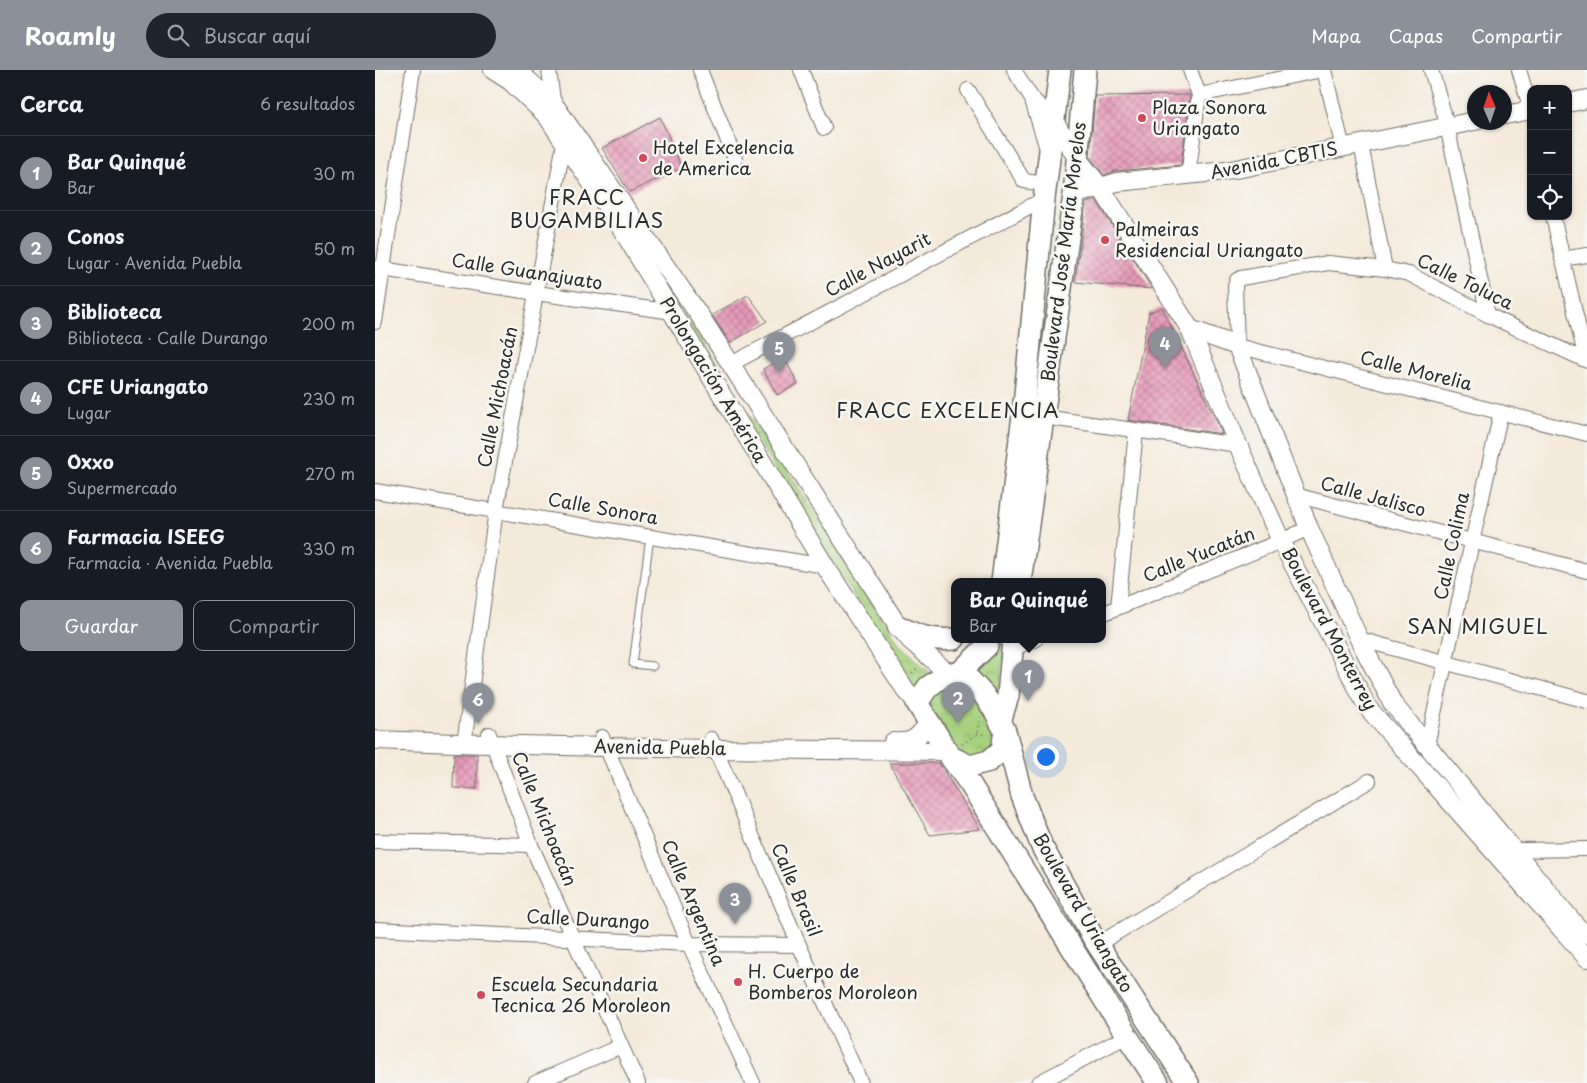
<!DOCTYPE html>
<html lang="es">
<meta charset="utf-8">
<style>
body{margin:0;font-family:"Playpen Sans",sans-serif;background:#20242c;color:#f1f3f6}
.controls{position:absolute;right:15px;top:15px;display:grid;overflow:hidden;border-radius:10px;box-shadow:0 1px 4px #0004}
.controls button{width:45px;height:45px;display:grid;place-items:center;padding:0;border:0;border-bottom:1px solid #363941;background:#171b24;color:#f1f3f6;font:25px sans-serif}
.compass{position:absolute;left:1092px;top:15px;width:45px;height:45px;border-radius:50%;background:#171b24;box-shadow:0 1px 4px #0004;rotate:358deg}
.you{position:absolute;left:670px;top:686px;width:18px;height:18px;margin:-12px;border:4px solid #fff;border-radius:50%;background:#1a73e8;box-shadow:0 0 0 8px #1a73e833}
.badge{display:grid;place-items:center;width:32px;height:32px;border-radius:50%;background:#8c9099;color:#fff;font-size:16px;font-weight:700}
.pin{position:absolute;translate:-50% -41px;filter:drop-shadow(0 1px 2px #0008)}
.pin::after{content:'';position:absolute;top:26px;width:18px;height:15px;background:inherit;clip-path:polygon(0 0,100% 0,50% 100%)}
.popup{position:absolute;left:576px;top:508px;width:155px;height:65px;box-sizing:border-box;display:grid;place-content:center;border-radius:10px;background:#171b24;filter:drop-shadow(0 1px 4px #0005);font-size:16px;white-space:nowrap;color:#9ea1a6}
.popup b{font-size:19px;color:#f1f3f6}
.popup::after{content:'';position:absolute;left:50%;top:100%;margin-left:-10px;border:10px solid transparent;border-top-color:#171b24}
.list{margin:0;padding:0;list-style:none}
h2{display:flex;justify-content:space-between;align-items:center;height:65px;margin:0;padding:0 20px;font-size:21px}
h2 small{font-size:16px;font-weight:400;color:#9ea1a6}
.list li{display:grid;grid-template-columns:32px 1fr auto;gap:15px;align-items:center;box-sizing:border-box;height:75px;padding:0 20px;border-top:1px solid #363941}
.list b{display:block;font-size:19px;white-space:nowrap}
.list p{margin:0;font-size:16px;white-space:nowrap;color:#9ea1a6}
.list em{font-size:16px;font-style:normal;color:#9ea1a6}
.actions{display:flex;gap:10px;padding:15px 20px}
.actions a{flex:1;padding:11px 0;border:1px solid #8c9099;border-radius:10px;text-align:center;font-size:18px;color:#8c9099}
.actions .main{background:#8c9099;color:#fff}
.icon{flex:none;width:28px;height:28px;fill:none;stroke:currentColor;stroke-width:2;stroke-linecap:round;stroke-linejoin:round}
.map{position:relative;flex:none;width:1212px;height:1013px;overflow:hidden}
header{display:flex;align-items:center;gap:30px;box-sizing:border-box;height:70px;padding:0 25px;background:#8c9099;color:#fff}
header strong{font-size:24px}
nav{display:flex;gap:28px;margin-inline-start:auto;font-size:18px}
.search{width:350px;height:45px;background:#20242c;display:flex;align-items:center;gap:12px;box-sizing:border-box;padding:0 18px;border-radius:28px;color:#9ea1a6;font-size:19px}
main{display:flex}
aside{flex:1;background:#171b24}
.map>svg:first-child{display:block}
</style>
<header>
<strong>Roamly</strong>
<div class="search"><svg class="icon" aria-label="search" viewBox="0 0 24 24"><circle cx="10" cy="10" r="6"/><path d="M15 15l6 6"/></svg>Buscar aquí</div>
<nav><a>Mapa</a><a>Capas</a><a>Compartir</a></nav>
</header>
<main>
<aside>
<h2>Cerca<small>6 resultados</small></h2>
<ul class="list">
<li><span class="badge">1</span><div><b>Bar Quinqué</b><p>Bar</p></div><em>30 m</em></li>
<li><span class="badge">2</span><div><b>Conos</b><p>Lugar · Avenida Puebla</p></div><em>50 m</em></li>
<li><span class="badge">3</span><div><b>Biblioteca</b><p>Biblioteca · Calle Durango</p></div><em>200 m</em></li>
<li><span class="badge">4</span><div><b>CFE Uriangato</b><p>Lugar</p></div><em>230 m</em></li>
<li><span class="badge">5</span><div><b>Oxxo</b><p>Supermercado</p></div><em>270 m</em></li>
<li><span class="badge">6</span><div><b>Farmacia ISEEG</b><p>Farmacia · Avenida Puebla</p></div><em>330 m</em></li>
</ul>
<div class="actions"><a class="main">Guardar</a><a>Compartir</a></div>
</aside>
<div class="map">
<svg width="1212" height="1013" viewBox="0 0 1212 1013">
<defs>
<pattern id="park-crowns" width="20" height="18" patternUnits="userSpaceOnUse" patternTransform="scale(1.25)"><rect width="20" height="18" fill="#a6d17d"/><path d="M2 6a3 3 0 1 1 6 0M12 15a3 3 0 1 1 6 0" fill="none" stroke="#8fb46c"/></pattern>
<pattern id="building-cross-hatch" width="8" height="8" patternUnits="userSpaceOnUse" patternTransform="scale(1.25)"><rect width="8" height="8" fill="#e79ab9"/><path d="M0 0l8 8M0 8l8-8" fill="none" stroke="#bb7e97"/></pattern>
</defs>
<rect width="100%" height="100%" fill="#f6f6f2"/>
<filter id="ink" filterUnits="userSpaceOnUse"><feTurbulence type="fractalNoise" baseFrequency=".02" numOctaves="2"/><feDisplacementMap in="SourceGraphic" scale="10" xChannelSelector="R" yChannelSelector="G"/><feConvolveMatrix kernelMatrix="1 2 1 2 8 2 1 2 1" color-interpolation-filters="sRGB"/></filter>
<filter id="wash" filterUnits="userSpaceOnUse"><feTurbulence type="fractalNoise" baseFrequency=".0096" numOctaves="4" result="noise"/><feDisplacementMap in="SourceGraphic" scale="20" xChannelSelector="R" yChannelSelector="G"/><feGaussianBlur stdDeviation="1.12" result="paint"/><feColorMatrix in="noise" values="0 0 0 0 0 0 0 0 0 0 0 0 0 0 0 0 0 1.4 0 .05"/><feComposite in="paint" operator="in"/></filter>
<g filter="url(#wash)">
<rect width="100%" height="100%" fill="#f4eada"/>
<g fill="url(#park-crowns)" stroke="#687e54">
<path d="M304,245l8,1 51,82 63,93 80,126 18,26 34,33 -19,16z"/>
<path d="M623,570h7l-6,55 -2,2 -21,-25z"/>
<path d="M572,613l14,2 20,23 14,25 1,18 -24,13 -39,-40 -4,-22 2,-8z"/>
</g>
<g id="blocks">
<g fill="url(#building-cross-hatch)">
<path d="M815,25l-9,70 -65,6 -12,4 -14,-18 5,-61z"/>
<path d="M285,47l22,51 -53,24 -27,-44z"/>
<path d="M721,130l56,89 -77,-7 11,-79z"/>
<path d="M373,225l19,26 -37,22 -18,-28z"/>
<path d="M787,237l55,115 5,12 -94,-14 21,-107z"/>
<path d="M409,287l14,27 -21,11 -14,-26z"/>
<path d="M79,684h23v35l-24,-1z"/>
<path d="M514,693h50l41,66 -50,6z"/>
</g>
</g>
</g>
<g filter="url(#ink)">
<use href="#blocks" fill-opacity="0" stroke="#716e68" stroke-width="1"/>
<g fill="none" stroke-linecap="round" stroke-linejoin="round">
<defs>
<path id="service" d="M275,467l-17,127 20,2"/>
<g id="minor">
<path d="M174,0l5,38"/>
<path d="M325,0l35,89"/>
<path d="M426,0l23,58"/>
<path d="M639,0l17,27 23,24"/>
<path d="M949,0l19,78"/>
<path d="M1056,0l17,57 1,8 39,180"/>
<path d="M1144,0l12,40"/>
<path d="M593,20l56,91 21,3"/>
<path d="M824,25l123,-25"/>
<path d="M657,30l15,49"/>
<path d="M986,74l24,125"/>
<path d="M813,106l11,-81 -9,-25"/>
<path d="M1178,146l33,144"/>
<path d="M1187,189l25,-4"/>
<path d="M0,198l161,25 137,19"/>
<path d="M0,252l38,-252"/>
<path d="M1212,291l-99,-46 -79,-41 -24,-5 -57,-6 -87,15 -4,2 -2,5 2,61 350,88"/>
<path d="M356,294l313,-165"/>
<path d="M661,346l202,29"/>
<path d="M0,421l450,75"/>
<path d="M920,425l292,76"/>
<path d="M743,537l18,-176"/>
<path d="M727,544l179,-73 28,-13"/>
<path d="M984,569l228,62"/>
<path d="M636,579l24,-9"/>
<path d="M114,664l42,111 107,238"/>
<path d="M227,667l87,207 64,139"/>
<path d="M336,669l88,206 62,138"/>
<path d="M89,674l32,-234 68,-367 -2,-7"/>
<path d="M1052,675l74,-333"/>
<path d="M0,771l156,4"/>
<path d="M1138,780l74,-1"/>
<path d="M0,859l314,15 110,1"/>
<path d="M723,874l271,-163"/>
<path d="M160,1013l86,-37"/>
<path d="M663,1013l89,-47"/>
</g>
<g id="tertiary">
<path d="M118,0l17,11 37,35 73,110 205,340 80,123 12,14"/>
<path d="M142,0l36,33 149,216 196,307 13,15 37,32"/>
<path d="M1193,33l19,-4"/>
<path d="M1130,45l26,-5"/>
<path d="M679,51l23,37 24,30 89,141 48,116 43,96 87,167 219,250"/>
<path d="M699,125l43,-13 109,-11 249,-50"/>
<path d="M815,259l47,17 72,182 50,111 34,65 185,224 9,6"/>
<path d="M0,670c190,8 380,10 570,11"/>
<path d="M518,672c21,1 23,-3 35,-18"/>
</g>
<g id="primary">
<path d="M627,512l21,-167 21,-216 16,-129"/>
<path d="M645,512l54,-387 11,-125"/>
<path d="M523,556c19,10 34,15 56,13"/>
<path d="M583,604l29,-28 1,-6"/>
<path d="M625,652l8,-26 5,-56"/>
<path d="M630,661l-3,19 -13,11 -19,5 -19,-9 -34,-54 11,-16 20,-14 10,1 10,4 16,17 12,18 9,18 17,65 20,51 52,92 94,144"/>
<path d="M576,688l19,26 157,252 31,47"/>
</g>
</defs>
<use href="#service" stroke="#716e68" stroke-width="9"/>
<use href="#minor" stroke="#716e68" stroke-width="16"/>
<use href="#tertiary" stroke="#716e68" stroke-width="20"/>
<use href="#primary" stroke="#716e68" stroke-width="24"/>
<g stroke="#716e68" stroke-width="2" stroke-dasharray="1 4" stroke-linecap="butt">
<path d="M537,603l7,-7"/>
<path d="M602,664l10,1"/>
<path d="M587,674l15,-10 3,-17"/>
</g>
<use href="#service" stroke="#fff" stroke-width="7"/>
<use href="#minor" stroke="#fff" stroke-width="14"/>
<use href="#tertiary" stroke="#fff" stroke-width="18"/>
<use href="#primary" stroke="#fff" stroke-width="21"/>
</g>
</g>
<g fill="#d1495b" stroke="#f6f6f2" stroke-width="2">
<circle cx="767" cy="48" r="5"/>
<circle cx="268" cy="88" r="5"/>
<circle cx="730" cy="170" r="5"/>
<circle cx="363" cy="912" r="5"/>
<circle cx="106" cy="925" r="5"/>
</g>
<g text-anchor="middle" stroke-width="5" stroke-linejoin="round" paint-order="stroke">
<g font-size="18" fill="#2b2b2b" stroke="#f6f6f2" text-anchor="start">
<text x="777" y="44">Plaza Sonora<tspan x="777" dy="21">Uriangato</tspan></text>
<text x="278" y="84">Hotel Excelencia<tspan x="278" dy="21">de America</tspan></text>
<text x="740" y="166">Palmeiras<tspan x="740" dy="21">Residencial Uriangato</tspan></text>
<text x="373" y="908">H. Cuerpo de<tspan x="373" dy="21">Bomberos Moroleon</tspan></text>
<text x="116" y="921">Escuela Secundaria<tspan x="116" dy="21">Tecnica 26 Moroleon</tspan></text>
</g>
<g font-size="18" fill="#2b2b2b" stroke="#f6f6f2">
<text transform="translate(899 91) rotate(-11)" y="6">Avenida CBTIS</text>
<text transform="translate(689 182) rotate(-83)" y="6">Boulevard José María Morelos</text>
<text transform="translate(503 195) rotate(-28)" y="6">Calle Nayarit</text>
<text transform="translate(152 202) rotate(9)" y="6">Calle Guanajuato</text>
<text transform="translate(1090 212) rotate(26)" y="6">Calle Toluca</text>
<text transform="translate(1041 301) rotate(14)" y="6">Calle Morelia</text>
<text transform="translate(338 310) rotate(59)" y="6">Prolongación América</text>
<text transform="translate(123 327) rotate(-79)" y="6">Calle Michoacán</text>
<text transform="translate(998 427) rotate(15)" y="6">Calle Jalisco</text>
<text transform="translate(228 439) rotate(10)" y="6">Calle Sonora</text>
<text transform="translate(1077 476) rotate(-78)" y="6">Calle Colima</text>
<text transform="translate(824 485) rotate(-22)" y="6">Calle Yucatán</text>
<text transform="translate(954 559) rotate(62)" y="6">Boulevard Monterrey</text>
<text transform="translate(285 678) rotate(1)" y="6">Avenida Puebla</text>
<text transform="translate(169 749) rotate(68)" y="6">Calle Michoacán</text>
<text transform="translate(421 820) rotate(67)" y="6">Calle Brasil</text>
<text transform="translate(318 833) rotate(67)" y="6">Calle Argentina</text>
<text transform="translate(708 843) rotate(60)" y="6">Boulevard Uriangato</text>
<text transform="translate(213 850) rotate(3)" y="6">Calle Durango</text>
</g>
<g font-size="20" letter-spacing="1" fill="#2b2b2b" stroke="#f6f6f2">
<text x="212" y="135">FRACC<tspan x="212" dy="23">BUGAMBILIAS</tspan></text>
<text x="573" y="348">FRACC EXCELENCIA</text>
<text x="1103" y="564">SAN MIGUEL</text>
</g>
</g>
</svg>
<div class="controls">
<button>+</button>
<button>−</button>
<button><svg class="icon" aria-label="locate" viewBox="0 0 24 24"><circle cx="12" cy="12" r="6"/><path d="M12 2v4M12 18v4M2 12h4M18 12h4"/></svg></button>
</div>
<svg class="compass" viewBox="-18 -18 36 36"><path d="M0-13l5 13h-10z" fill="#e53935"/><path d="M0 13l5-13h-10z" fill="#9ea1a6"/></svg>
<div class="you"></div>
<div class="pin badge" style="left:653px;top:631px">1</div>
<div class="popup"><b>Bar Quinqué</b>Bar</div>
<div class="pin badge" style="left:583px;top:653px">2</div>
<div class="pin badge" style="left:360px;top:854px">3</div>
<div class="pin badge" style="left:790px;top:298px">4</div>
<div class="pin badge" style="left:404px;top:303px">5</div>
<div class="pin badge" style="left:103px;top:654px">6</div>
</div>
</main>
